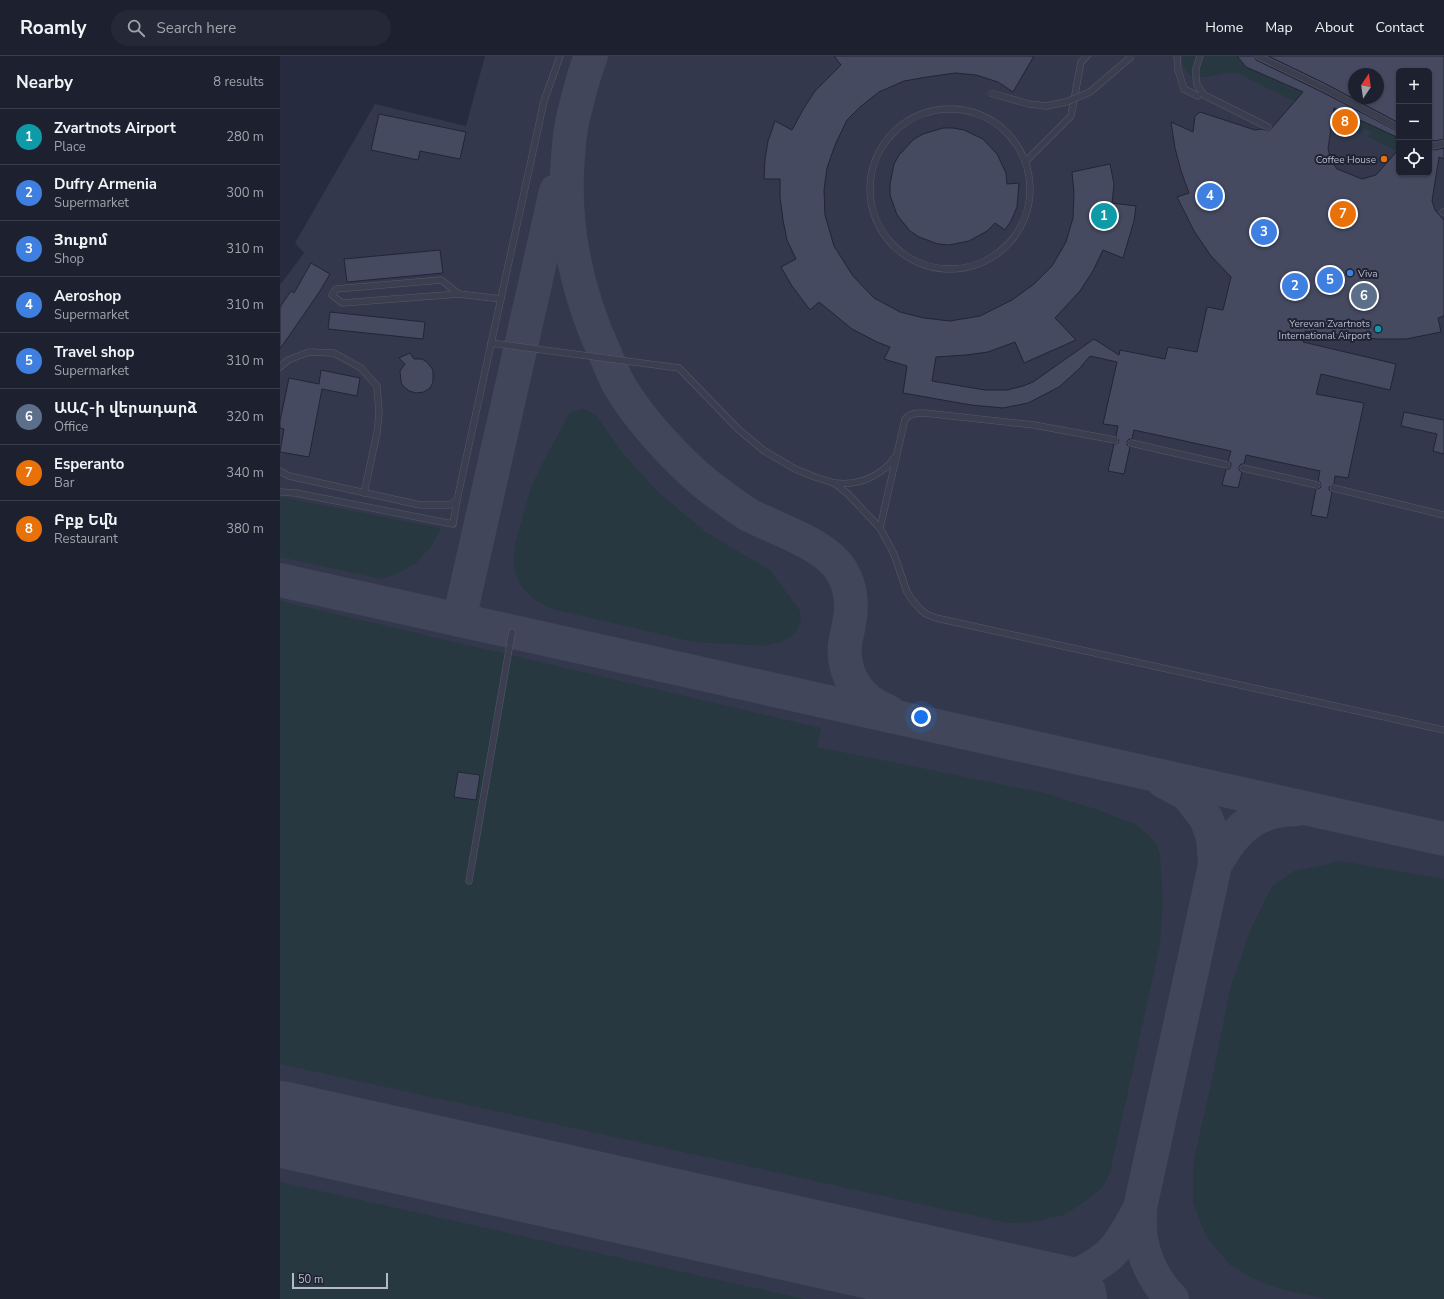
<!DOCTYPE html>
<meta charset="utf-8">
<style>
body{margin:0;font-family:"Nunito Sans","Noto Sans Armenian",sans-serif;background:#252837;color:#f1f3f6}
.controls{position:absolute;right:12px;top:12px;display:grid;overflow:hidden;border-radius:6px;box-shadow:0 1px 3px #0004}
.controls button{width:36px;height:36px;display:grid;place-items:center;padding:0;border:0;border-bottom:1px solid #3a3e4b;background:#1c202f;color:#f1f3f6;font:20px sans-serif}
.compass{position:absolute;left:1068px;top:12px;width:36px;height:36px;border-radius:50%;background:#1c202f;box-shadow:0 1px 3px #0004;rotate:13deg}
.scale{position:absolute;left:12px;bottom:10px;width:96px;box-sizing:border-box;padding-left:4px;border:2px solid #b6b9c9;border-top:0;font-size:11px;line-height:14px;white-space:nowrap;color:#b6b9c9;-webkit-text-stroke:3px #1f2334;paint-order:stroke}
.you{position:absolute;left:641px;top:661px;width:14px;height:14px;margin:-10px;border:3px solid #fff;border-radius:50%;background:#1a73e8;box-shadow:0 0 0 6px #1a73e833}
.badge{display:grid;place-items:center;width:26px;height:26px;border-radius:50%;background:#8fa2f5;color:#fff;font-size:13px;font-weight:700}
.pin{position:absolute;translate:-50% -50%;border:2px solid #fff;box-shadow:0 1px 4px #0006}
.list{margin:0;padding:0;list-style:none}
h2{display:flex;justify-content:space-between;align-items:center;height:52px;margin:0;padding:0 16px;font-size:17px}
h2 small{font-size:13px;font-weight:400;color:#a0a3aa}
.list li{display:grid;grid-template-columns:26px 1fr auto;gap:12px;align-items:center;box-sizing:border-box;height:56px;padding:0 16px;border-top:1px solid #3a3e4b}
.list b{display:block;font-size:15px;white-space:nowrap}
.list p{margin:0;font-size:13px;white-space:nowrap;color:#a0a3aa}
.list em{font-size:13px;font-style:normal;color:#a0a3aa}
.icon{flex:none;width:22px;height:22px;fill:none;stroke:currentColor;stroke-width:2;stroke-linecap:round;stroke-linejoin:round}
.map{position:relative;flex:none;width:1164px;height:1243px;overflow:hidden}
header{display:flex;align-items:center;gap:24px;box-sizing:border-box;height:56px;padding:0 20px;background:#1c202f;border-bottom:1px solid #3a3e4b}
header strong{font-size:19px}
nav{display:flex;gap:22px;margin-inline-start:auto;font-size:14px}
.search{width:280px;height:36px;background:#252837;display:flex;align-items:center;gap:10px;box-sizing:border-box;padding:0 14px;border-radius:22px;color:#a0a3aa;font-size:15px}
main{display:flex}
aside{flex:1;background:#1c202f}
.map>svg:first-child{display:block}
</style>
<header>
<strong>Roamly</strong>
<div class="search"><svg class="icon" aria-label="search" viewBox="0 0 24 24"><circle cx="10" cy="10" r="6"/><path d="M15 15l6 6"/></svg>Search here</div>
<nav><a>Home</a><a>Map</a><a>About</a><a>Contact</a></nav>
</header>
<main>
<aside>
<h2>Nearby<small>8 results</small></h2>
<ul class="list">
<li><span class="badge" style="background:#0f9aa8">1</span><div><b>Zvartnots Airport</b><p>Place</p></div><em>280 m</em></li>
<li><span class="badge" style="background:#3f7fe0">2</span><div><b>Dufry Armenia</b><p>Supermarket</p></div><em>300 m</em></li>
<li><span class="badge" style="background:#3f7fe0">3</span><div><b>Յուքոմ</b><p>Shop</p></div><em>310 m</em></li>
<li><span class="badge" style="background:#3f7fe0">4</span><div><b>Aeroshop</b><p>Supermarket</p></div><em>310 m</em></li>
<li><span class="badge" style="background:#3f7fe0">5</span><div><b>Travel shop</b><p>Supermarket</p></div><em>310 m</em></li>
<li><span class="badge" style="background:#5c6f8a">6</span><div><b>ԱԱՀ-ի վերադարձ</b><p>Office</p></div><em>320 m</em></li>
<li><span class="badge" style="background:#e8710a">7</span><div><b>Esperanto</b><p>Bar</p></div><em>340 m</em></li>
<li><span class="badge" style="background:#e8710a">8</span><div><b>Բբք Եվն</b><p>Restaurant</p></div><em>380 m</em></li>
</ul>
</aside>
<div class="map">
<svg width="1164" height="1243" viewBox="0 0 1164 1243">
<rect width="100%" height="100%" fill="#262b3f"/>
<path fill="#34384c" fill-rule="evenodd" d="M205,0h959v1243h-1164v-1014l24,-32 -9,-10 80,-139 91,22zM1119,15h30v102h-30zM1074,18h24v24h-24z"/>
<g fill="#283840">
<path d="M902,0h55l9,11 153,71v14l-31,-15 3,-5 -7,-4 -3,6 -122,-60 -13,-1 -19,4h-15l-9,-10z"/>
<path d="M304,353l13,7 24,35 37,41 49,41 63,37 30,41 1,10 -6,13 -14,8 -16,4 -71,-4 -142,-33c-19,-8 -36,-22 -38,-44 -2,-15 3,-30 8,-45 3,-12 6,-26 11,-37 11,-24 25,-47 37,-71z"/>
<path d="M0,441l161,31 -10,19 -15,16 -17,10 -18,6 -101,-22z"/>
<path d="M0,545l541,127 -4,19 224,45 54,17 40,15 8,6 14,15 3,10 3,43 -3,47 -50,228 -8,15 -16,13 -22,14 -31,7 -26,1 -727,-159z"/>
<path d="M1061,805l103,18v420h-118l-42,-9 -26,-9 -28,-16 -24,-29 -13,-33v-39l18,-80 19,-95 20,-58 22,-45 22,-15z"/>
<path d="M0,1126l524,117h-524z"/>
</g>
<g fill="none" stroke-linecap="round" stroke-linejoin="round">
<g stroke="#41465a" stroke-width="34">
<path d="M311,0c-6,15 -10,30 -14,46 -2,9 -5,18 -6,27 -2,9 -2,19 -3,28 -6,70 9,136 38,199 4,10 8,20 13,29 21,36 66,85 100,109 10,7 20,15 30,21 27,14 76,29 92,55 10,16 12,36 8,54 -1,7 -3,13 -4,20 -3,32 15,57 44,68"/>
<path d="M0,524l1164,259"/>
<path d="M179,564l97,-429"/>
<path d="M883,725l24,13 19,24 7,19 2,28c12,-21 27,-43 51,-51 10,-4 21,-4 31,-5"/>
<path d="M860,1152c0,10 -1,21 1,31 4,22 15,44 31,60"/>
<path d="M742,1233c28,-4 54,-10 78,-27 4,-3 9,-6 12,-10 12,-13 19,-28 28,-44l75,-343"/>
</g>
<path stroke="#41465a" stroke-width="86" d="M0,1068l784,175"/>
</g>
<g fill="#454a61" stroke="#212536" fill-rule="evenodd">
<path d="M554,0h200l-21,36 -15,-10 -22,-7 -21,-2 -28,4 -23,4 -25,11 -19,15 -13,13 -12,25 -8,23 -3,22 1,25 9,31 19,30 21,22 26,14 24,6 26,3 30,-5 32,-16 22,-16 18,-18 14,-24 7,-24 1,-25 -2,-21 38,-8 4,20 -2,19 24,3 -2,15 -11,37 -20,-8 -10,21 -13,20 -25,27 21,22 -52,23 -9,-21 -27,10 -22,3 -30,2 -4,24 53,9h22l16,-4 10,-4 61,-43 25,16 1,-5 45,9 3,-12 29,5 10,-45 16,3 8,-33 -20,-21 -17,-25 -17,-34 12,-4 -8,-22 -6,-23 -4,-26 22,10 2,-16 5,-4 55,18 7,-1 7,2 34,-39 -57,-25 -9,-11h17l2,4 66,32 77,40v6l-65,-30 -6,41 3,11 6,9 25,10 14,-4 23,-26v24h30v-25l5,2 10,-2v11l-5,-2 -7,44 3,9 9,10v96l-6,2 3,14 -35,7h-29l-72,-8 -2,11 93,22 -6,26 -69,-16 -5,20 48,9 -16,75 -13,-2 -1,8 -5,3v3l3,2 -5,26 -16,-3 5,-26 4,-1 1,-2 -1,-4 -2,-1 2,-10 -74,-16 -2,9h-3l-2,3v3l3,2 -4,16 -16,-3 4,-16h3l2,-3v-3l-3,-2 3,-10 -97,-21 -2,9h-3l-2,3v3l3,2 -6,27 -16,-3 6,-27 4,-1 1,-3 -3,-4 2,-10 -15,-2 14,-62 -27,-6 -11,13 -20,18 -31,16 -25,5 -32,-3 -68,-12 4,-27 -23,-7 6,-12 -13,-5 -25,-13 -33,-27 -9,8 -18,-24 -11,-19 15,-8 -9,-19 -4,-20 -3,-23v-18h-16l1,-20 3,-18 7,-20 17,9 12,-22 11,-17 26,-26z"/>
<path d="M988,0h176v83l-9,2 -6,-2v-68h-30v52l-73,-39zM1074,18h24v24h-24z"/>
<path d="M99,58l87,18 -6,27 -40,-8 -2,9 -47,-10z"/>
<path d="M663,72h10l11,2 19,9 14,15 9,19 1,11 12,-1 -2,24 -6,14 -6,9 -10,-7 -8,8 -18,10 -20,4 -11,-1 -19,-7 -9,-6 -13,-16 -7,-20v-11l4,-20 5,-9 15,-16 9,-5z"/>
<path d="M160,194l3,23 -96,9 -3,-23z"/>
<path d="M31,207l19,11 -10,17 -40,58v-42l11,-16 3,2z"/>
<path d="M50,256l95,10 -2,17 -95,-10z"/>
<path d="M130,297l4,6h8l5,3 6,8v12l-3,6 -6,4 -8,1 -7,-2 -6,-5 -2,-4 -1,-11 5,-7 -6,-6z"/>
<path d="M41,314l39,8 -3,18 -35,-7 -13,68 -29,-5 4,-23 -4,-1v-7l9,-43 30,6z"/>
<path d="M1124,356l40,8v34l-11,-3 4,-17 -36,-8z"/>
<path d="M178,716l22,3 -4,25 -22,-3z"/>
</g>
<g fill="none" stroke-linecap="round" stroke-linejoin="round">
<defs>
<g id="lane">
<path d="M897,0l1,14 6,19 14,7"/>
<path d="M920,0l-4,12v9l1,8 7,10 64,32"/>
<path d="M978,0l66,32 75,40"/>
<circle cx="670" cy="133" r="80"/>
<path d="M1149,87l5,3 10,-3"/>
<path d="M745,106l46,-46 10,-54 6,-6"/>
<path d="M1163,156h1"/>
<path d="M179,238l-18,-14 -105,9 -4,6 10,8 117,-9 42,5"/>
<path d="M211,287l188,25 59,61 25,21 32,19 20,8 19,6 14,11 32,34 14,26 13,38 6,9 6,7 7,6 10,4 508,112"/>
<path d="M0,311l8,-7 21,-8 25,1 27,15 16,18 2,27 -2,20 -13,60"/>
<path d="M851,387l96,22"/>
<path d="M963,412l74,17"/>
<path d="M0,415l9,5 131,29h30l7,-5 87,-399 16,-45"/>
<path d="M554,427c6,0 11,1 17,0 15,-1 35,-12 43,-25"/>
<path d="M1053,432l111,27"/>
<path d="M0,436l16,1 157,31 4,-24"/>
<path d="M600,472l25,-109c6,-6 11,-6 19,-6l110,12 81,15"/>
<path d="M189,825l43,-249"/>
</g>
</defs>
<use href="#lane" stroke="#555969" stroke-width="7"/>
<use href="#lane" stroke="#3a3e4f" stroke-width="6"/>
<defs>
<path id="lane-bridge" d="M710,37l39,11 17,2 20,-4 24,-10 42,-36"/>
</defs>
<use href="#lane-bridge" stroke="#555969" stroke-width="7" stroke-linecap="butt"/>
<use href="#lane-bridge" stroke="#3a3e4f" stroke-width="6"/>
</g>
<circle fill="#e8710a" stroke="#1f2334" stroke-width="1.5" cx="1104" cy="103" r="4"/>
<circle fill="#3f7fe0" stroke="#1f2334" stroke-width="1.5" cx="1070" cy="217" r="4"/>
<circle fill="#0f9aa8" stroke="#1f2334" stroke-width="1.5" cx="1098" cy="273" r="4"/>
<g text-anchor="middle" stroke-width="4" stroke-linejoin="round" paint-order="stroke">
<g font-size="10" fill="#b6b9c9" stroke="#1f2334" text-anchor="end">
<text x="1096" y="107">Coffee House</text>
<text x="1078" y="221" text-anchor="start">Viva</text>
<text x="1090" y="271">Yerevan Zvartnots<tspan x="1090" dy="12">International Airport</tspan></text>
</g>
</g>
</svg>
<div class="controls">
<button>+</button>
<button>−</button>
<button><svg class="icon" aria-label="locate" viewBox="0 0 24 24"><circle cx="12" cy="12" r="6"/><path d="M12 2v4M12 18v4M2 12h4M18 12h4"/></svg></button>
</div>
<svg class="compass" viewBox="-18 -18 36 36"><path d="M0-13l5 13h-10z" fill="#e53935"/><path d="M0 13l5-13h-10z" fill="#a0a3aa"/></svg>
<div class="scale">50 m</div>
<div class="you"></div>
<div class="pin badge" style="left:824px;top:160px;background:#0f9aa8">1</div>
<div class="pin badge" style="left:1015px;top:230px;background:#3f7fe0">2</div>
<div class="pin badge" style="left:984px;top:176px;background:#3f7fe0">3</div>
<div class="pin badge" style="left:930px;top:140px;background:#3f7fe0">4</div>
<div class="pin badge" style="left:1050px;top:224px;background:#3f7fe0">5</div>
<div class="pin badge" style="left:1084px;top:240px;background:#5c6f8a">6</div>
<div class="pin badge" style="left:1063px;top:158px;background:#e8710a">7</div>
<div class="pin badge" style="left:1065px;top:66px;background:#e8710a">8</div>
</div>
</main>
